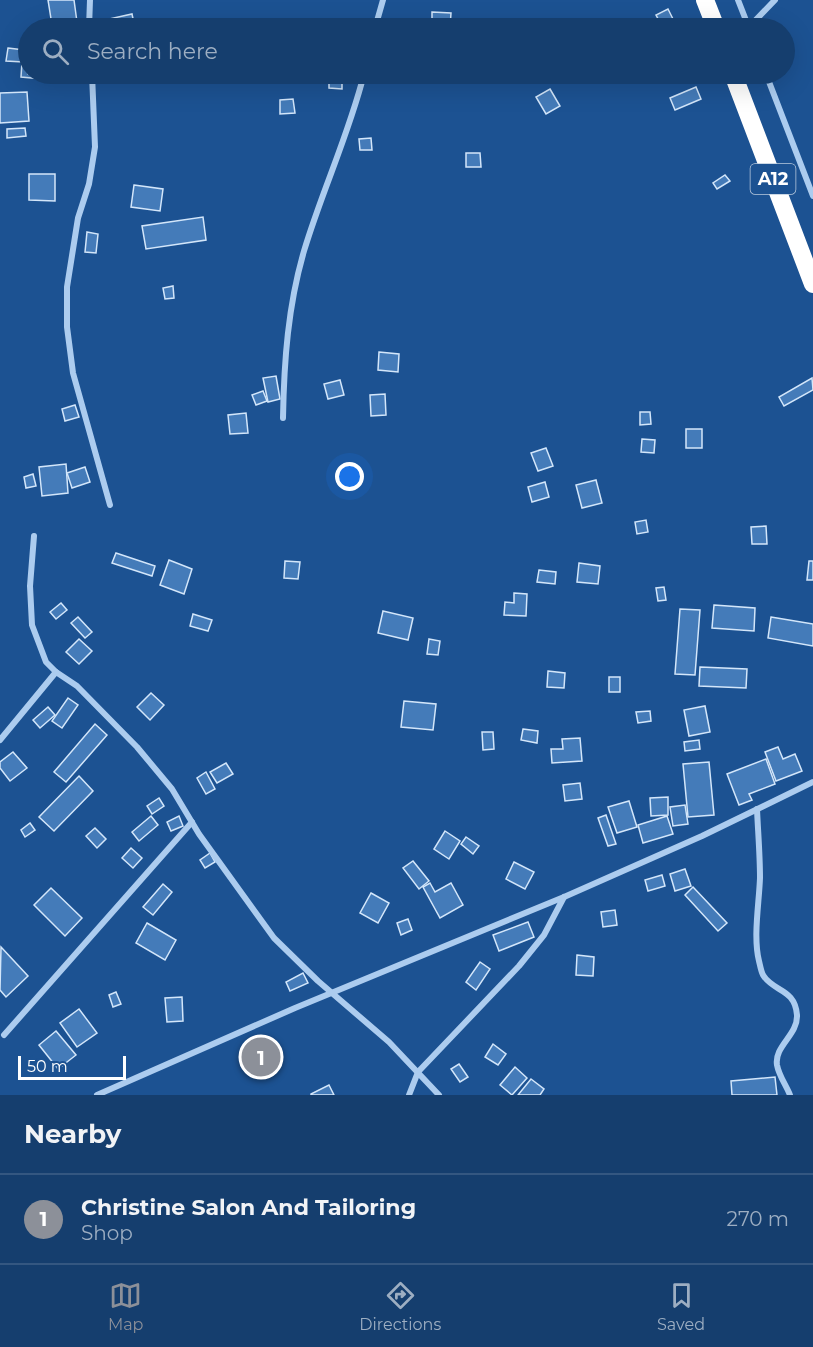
<!DOCTYPE html>
<style>
body{margin:0;font-family:Montserrat,sans-serif;background:#224976;color:#f1f3f6}
.scale{position:absolute;left:18px;bottom:15px;width:108px;box-sizing:border-box;padding-left:6px;border:3px solid #fff;border-top:0;font-size:16px;line-height:21px;white-space:nowrap;color:#fff;-webkit-text-stroke:4px #1c5292;paint-order:stroke}
.you{position:absolute;left:350px;top:477px;width:21px;height:21px;margin:-15px;border:4px solid #fff;border-radius:50%;background:#1a73e8;box-shadow:0 0 0 9px #1a73e833}
.badge{display:grid;place-items:center;width:39px;height:39px;border-radius:50%;background:#8c9099;color:#fff;font-size:20px;font-weight:700}
.pin{position:absolute;translate:-50% -50%;border:3px solid #fff;box-shadow:0 2px 6px #0006}
.list{margin:0;padding:0;list-style:none}
h2{display:flex;justify-content:space-between;align-items:center;height:78px;margin:0;padding:0 24px;font-size:26px}
h2 small{font-size:20px;font-weight:400;color:#9daec2}
.list li{display:grid;grid-template-columns:39px 1fr auto;gap:18px;align-items:center;box-sizing:border-box;height:90px;padding:0 24px;border-top:2px solid #345781}
.list b{display:block;font-size:22px;white-space:nowrap}
.list p{margin:0;font-size:20px;white-space:nowrap;color:#9daec2}
.list em{font-size:20px;font-style:normal;color:#9daec2}
.icon{flex:none;width:33px;height:33px;fill:none;stroke:currentColor;stroke-width:2;stroke-linecap:round;stroke-linejoin:round}
.map{position:relative;flex:none;width:813px;height:1095px;overflow:hidden}
.search{position:absolute;background:#153e6e;box-shadow:0 6px 24px #0002;left:18px;right:18px;top:18px;height:66px;display:flex;align-items:center;gap:15px;box-sizing:border-box;padding:0 21px;border-radius:33px;color:#9daec2;font-size:22px}
.sheet{height:168px;background:#153e6e}
nav{display:flex;justify-content:space-around;align-items:center;box-sizing:border-box;height:84px;border-top:2px solid #345781;background:#153e6e;font-size:16px;color:#9daec2}
nav a{display:grid;justify-items:center;gap:3px}
nav .on{color:#8c9099}
.map>svg:first-child{display:block}
</style>
<div class="map">
<svg width="813" height="1095" viewBox="0 0 813 1095">
<rect width="100%" height="100%" fill="#1c5292"/>
<g fill="#447bb9" stroke="#d3e6fa" stroke-width="1.5">
<path d="M48,0h26l3,22 -25,3z"/>
<path d="M668,9l7,14 -12,5 -7,-13z"/>
<path d="M432,12l19,1 -1,15h-18z"/>
<path d="M132,14l3,14h-24l-2,-9z"/>
<rect x="188" y="22" width="10" height="6"/>
<path d="M187,24v4h-24v-2z"/>
<path d="M8,48l16,2 -1,12 -17,-1z"/>
<path d="M22,62l6,1v11h14v5l-21,-2z"/>
<path d="M166,74h25l1,3 -25,4z"/>
<path d="M636,74h17l-8,9z"/>
<path d="M329,78l13,1v10l-13,-1z"/>
<path d="M696,87l5,12 -26,11 -5,-12z"/>
<path d="M550,89l10,17 -14,8 -10,-17z"/>
<path d="M27,92l2,29 -29,2v-30z"/>
<path d="M293,99l2,14 -15,1v-14z"/>
<path d="M25,128l1,8 -19,2v-9z"/>
<path d="M371,138l1,12h-12l-1,-11z"/>
<path d="M466,153h14l1,14h-15z"/>
<path d="M29,174h26v27l-26,-1z"/>
<path d="M725,175l5,6 -13,8 -4,-6z"/>
<path d="M134,185l29,4 -3,22 -29,-4z"/>
<path d="M203,217l3,23 -60,9 -4,-23z"/>
<path d="M87,232l11,2 -2,19 -11,-1z"/>
<path d="M173,286l1,12 -9,1 -2,-11z"/>
<path d="M379,352l20,2 -1,18 -20,-2z"/>
<path d="M276,376l4,23 -12,3 -5,-24z"/>
<path d="M812,378l1,12 -29,16 -5,-9z"/>
<path d="M340,380l4,15 -16,4 -4,-15z"/>
<path d="M263,391l4,10 -11,4 -4,-10z"/>
<path d="M385,394l1,21 -15,1 -1,-21z"/>
<path d="M75,405l4,12 -14,4 -3,-12z"/>
<path d="M640,412h10l1,12 -11,1z"/>
<path d="M246,413l2,20 -18,1 -2,-19z"/>
<rect x="686" y="429" width="16" height="19"/>
<path d="M642,439l13,1 -1,13 -13,-1z"/>
<path d="M546,448l7,18 -15,5 -7,-18z"/>
<path d="M66,464l2,29 -26,3 -3,-29z"/>
<path d="M85,467l5,15 -18,6 -5,-15z"/>
<path d="M33,474l3,12 -10,2 -2,-11z"/>
<path d="M596,480l6,23 -20,5 -6,-23z"/>
<path d="M545,482l4,15 -17,5 -4,-15z"/>
<path d="M646,520l2,12 -11,2 -2,-12z"/>
<path d="M766,526l1,18h-15l-1,-17z"/>
<path d="M116,553l39,13 -3,10 -40,-13z"/>
<path d="M169,560l23,9 -8,25 -24,-9z"/>
<path d="M285,561l15,1 -2,17 -14,-1z"/>
<path d="M809,561h4v19h-6z"/>
<path d="M579,563l21,3 -2,18 -21,-2z"/>
<path d="M539,570l17,2 -1,12 -18,-2z"/>
<path d="M664,587l2,13 -8,1 -2,-13z"/>
<path d="M514,593l13,1 -1,22 -22,-1 1,-13 9,1z"/>
<path d="M61,603l6,7 -11,9 -6,-7z"/>
<path d="M714,605l41,3 -1,23 -42,-3z"/>
<path d="M680,609l20,1 -5,65 -20,-1z"/>
<path d="M383,611l30,7 -5,22 -30,-7z"/>
<path d="M193,614l19,6 -4,11 -18,-5z"/>
<path d="M78,617l14,15 -7,6 -14,-15z"/>
<path d="M771,617l42,7v22l-45,-8z"/>
<path d="M79,639l13,12 -13,13 -13,-12z"/>
<path d="M429,639l11,2 -2,14 -11,-1z"/>
<path d="M700,667l47,2 -1,19 -47,-2z"/>
<path d="M548,671l17,2 -1,15 -17,-1z"/>
<rect x="609" y="677" width="11" height="15"/>
<path d="M151,693l13,12 -14,15 -13,-13z"/>
<path d="M68,698l10,7 -16,23 -10,-7z"/>
<path d="M404,701l32,3 -3,26 -32,-3z"/>
<path d="M705,706l5,26 -21,4 -5,-26z"/>
<path d="M48,707l7,8 -15,13 -7,-8z"/>
<path d="M650,711l1,10 -13,2 -2,-11z"/>
<path d="M95,724l12,11 -41,47 -12,-10z"/>
<path d="M523,729l15,2 -1,12 -16,-3z"/>
<path d="M482,732h11l1,17 -11,1z"/>
<path d="M580,738l2,23 -30,2 -1,-14h12l-1,-10z"/>
<path d="M699,740l1,9 -15,2 -1,-9z"/>
<path d="M778,747l5,12 12,-5 7,17 -26,10 -11,-29z"/>
<path d="M13,752l14,16 -17,13 -10,-13v-6z"/>
<path d="M766,759l9,25 -26,10 3,6 -13,5 -12,-31z"/>
<path d="M709,762l5,53 -26,2 -5,-53z"/>
<path d="M226,763l7,11 -16,9 -7,-11z"/>
<path d="M206,772l9,17 -9,5 -9,-16z"/>
<path d="M79,776l14,15 -39,40 -15,-14z"/>
<path d="M580,783l2,16 -17,2 -2,-16z"/>
<path d="M668,797v18l-17,1 -1,-18z"/>
<path d="M159,798l5,8 -12,8 -5,-8z"/>
<path d="M629,801l8,26 -20,6 -9,-26z"/>
<path d="M685,805l3,19 -15,2 -3,-19z"/>
<path d="M606,815l10,29 -8,2 -10,-28z"/>
<path d="M151,816l7,9 -19,16 -7,-9z"/>
<path d="M179,816l4,10 -12,5 -4,-9z"/>
<path d="M667,816l6,18 -30,9 -5,-18z"/>
<path d="M30,823l5,7 -10,7 -4,-7z"/>
<path d="M95,828l11,11 -9,9 -11,-12z"/>
<path d="M445,831l15,10 -11,18 -15,-10z"/>
<path d="M466,837l13,9 -6,8 -12,-10z"/>
<path d="M131,848l11,10 -9,10 -11,-10z"/>
<path d="M210,853l5,9 -10,6 -5,-8z"/>
<path d="M413,861l16,20 -10,8 -16,-21z"/>
<path d="M514,862l20,10 -9,17 -19,-10z"/>
<path d="M685,869l6,17 -16,5 -5,-17z"/>
<path d="M662,875l3,11 -17,5 -3,-11z"/>
<path d="M430,883l5,9 16,-9 12,22 -23,13 -17,-31z"/>
<path d="M163,884l9,8 -19,23 -10,-8z"/>
<path d="M693,887l34,36 -9,8 -33,-36z"/>
<path d="M51,888l31,30 -17,18 -31,-31z"/>
<path d="M371,893l18,10 -11,20 -18,-10z"/>
<path d="M615,910l2,15 -14,2 -2,-15z"/>
<path d="M408,919l4,11 -11,5 -4,-12z"/>
<path d="M528,922l6,15 -35,14 -6,-16z"/>
<path d="M147,923l29,17 -11,20 -29,-17z"/>
<path d="M1,947l27,29 -22,21 -6,-7z"/>
<path d="M577,955l17,2 -1,19 -17,-1z"/>
<path d="M480,962l10,7 -14,21 -10,-8z"/>
<path d="M303,973l5,10 -18,8 -4,-9z"/>
<path d="M116,992l5,12 -8,3 -4,-12z"/>
<path d="M182,997l1,24 -16,1 -2,-24z"/>
<path d="M79,1009l18,24 -20,14 -17,-24z"/>
<path d="M56,1031l20,24 -18,14 -19,-24z"/>
<path d="M493,1044l13,10 -8,11 -13,-8z"/>
<path d="M459,1064l9,13 -8,5 -9,-13z"/>
<path d="M515,1067l12,11 -15,17 -12,-10z"/>
<path d="M775,1077l2,18h-45l-1,-14z"/>
<path d="M531,1079l13,10 -4,6h-22z"/>
<path d="M329,1085l5,10h-23v-1z"/>
</g>
<g fill="none" stroke-linecap="round" stroke-linejoin="round">
<g stroke="#acccef" stroke-width="6">
<path d="M738,0l11,28"/>
<path d="M749,27l26,-27"/>
<path d="M89,28l1,-28"/>
<path d="M375,28l8,-28"/>
<path d="M92,74l3,73 -6,37 -11,34 -11,69v40l6,46 37,132"/>
<path d="M766,74l47,122"/>
<path d="M283,418c1,-57 5,-112 21,-167 18,-60 45,-117 60,-177"/>
<path d="M34,536l-4,50 2,39 14,37 10,10 21,14 60,61 35,42 27,45 75,104 44,43 71,61 50,53"/>
<path d="M0,740l56,-68"/>
<path d="M757,809c1,23 3,46 3,69 -1,26 -7,59 -1,83 1,4 2,10 4,14 10,17 32,13 34,40 1,20 -23,31 -20,50 2,11 9,20 13,30"/>
<path d="M4,1035l188,-213"/>
<path d="M97,1095l198,-87 269,-111 138,-61 111,-54"/>
<path d="M409,1095l9,-23 101,-106 25,-31 20,-38"/>
</g>
<g stroke="#fff" stroke-width="18">
<path d="M705,0l11,28"/>
<path d="M733,74l80,210"/>
</g>
</g>
<g text-anchor="middle" stroke-width="6" stroke-linejoin="round" paint-order="stroke">
<rect fill="#1c5292" stroke="#bbcbde" stroke-width="1.5" x="750.5" y="164" width="45" height="30" rx="4.5"/>
<g font-size="18" font-weight="bold" fill="#fff">
<text x="773" y="185">A12</text>
</g>
</g>
</svg>
<div class="scale">50 m</div>
<div class="you"></div>
<div class="pin badge" style="left:261px;top:1057px">1</div>
<div class="search"><svg class="icon" aria-label="search" viewBox="0 0 24 24"><circle cx="10" cy="10" r="6"/><path d="M15 15l6 6"/></svg>Search here</div>
</div>
<section class="sheet">
<h2>Nearby<small></small></h2>
<ul class="list">
<li><span class="badge">1</span><div><b>Christine Salon And Tailoring</b><p>Shop</p></div><em>270 m</em></li>
</ul>
</section>
<nav>
<a class="on"><svg class="icon" aria-label="map" viewBox="0 0 24 24"><path d="M3 6l6-2 6 2 6-2v14l-6 2-6-2-6 2zM9 4v14M15 6v14"/></svg>Map</a>
<a><svg class="icon" aria-label="directions" viewBox="0 0 24 24"><path d="M12 3l9 9-9 9-9-9zM9 14v-3h6M13 9l2 2-2 2"/></svg>Directions</a>
<a><svg class="icon" aria-label="saved" viewBox="0 0 24 24"><path d="M7 4h10v16l-5-4-5 4z"/></svg>Saved</a>
</nav>
